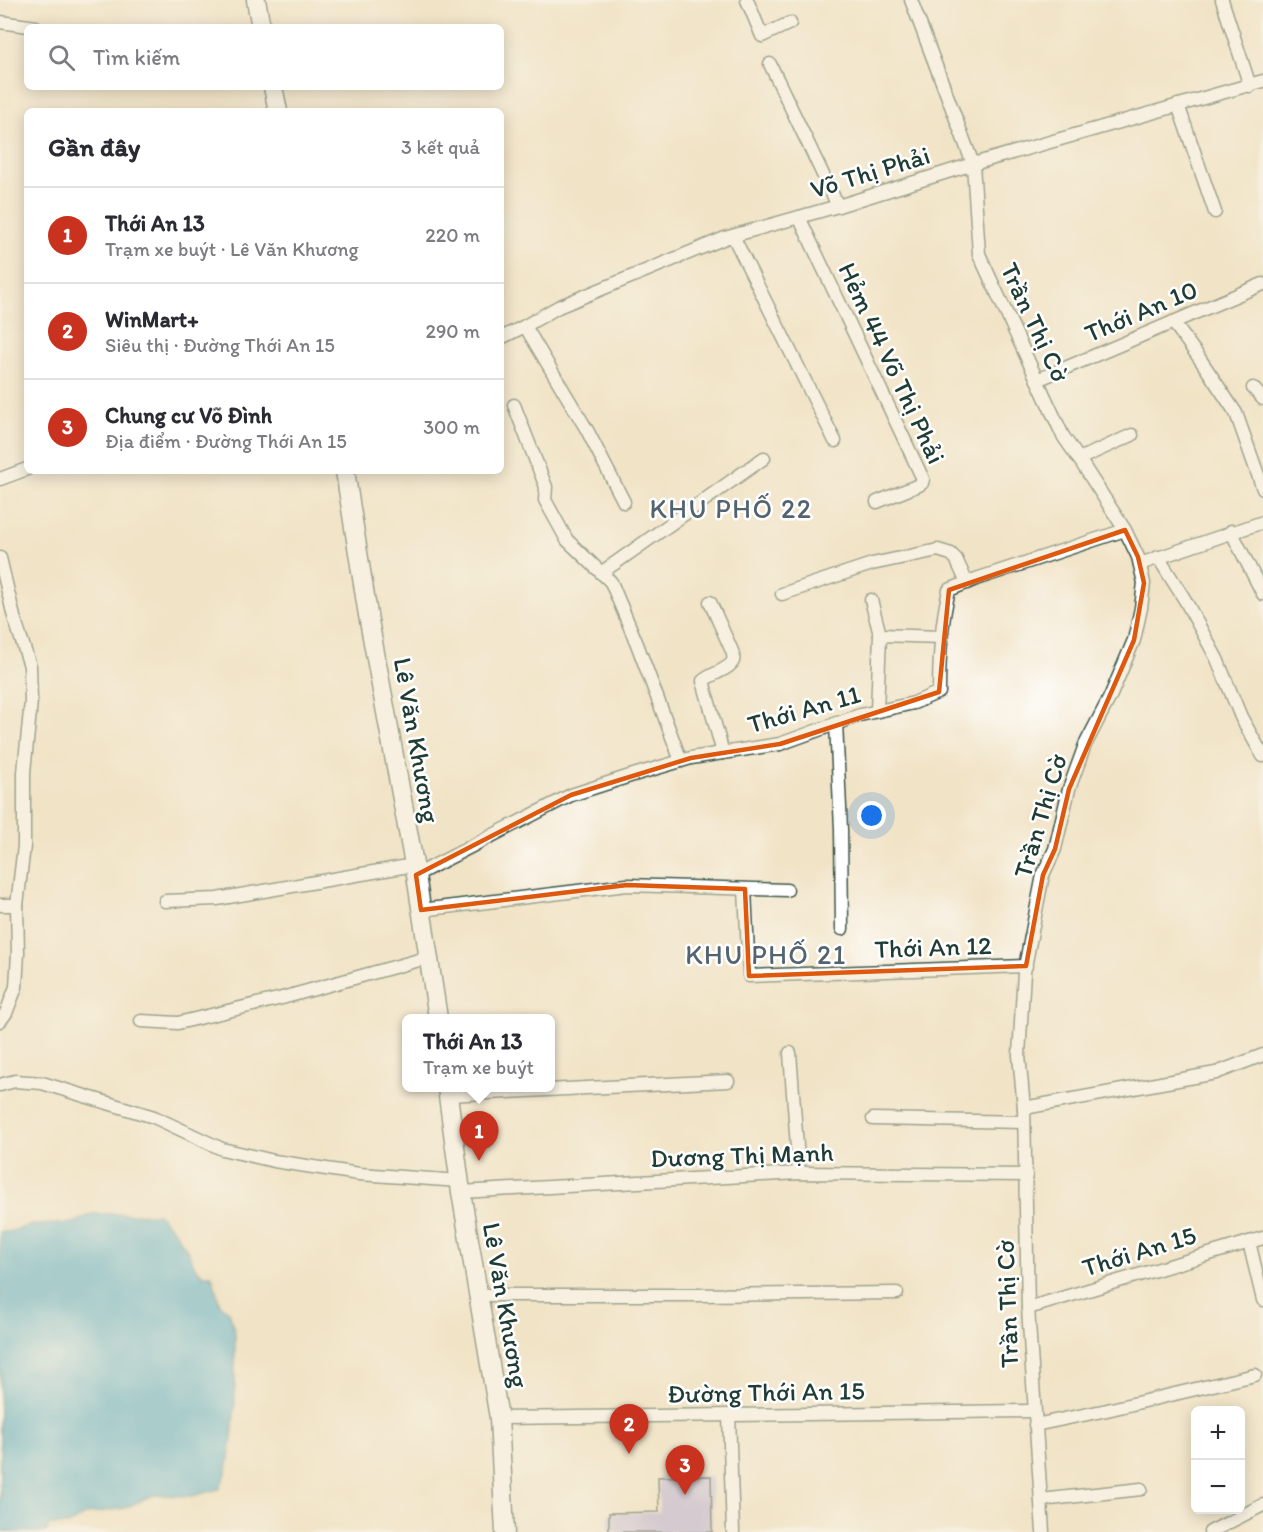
<!DOCTYPE html>
<html lang="vi">
<meta charset="utf-8">
<style>
body{margin:0;font-family:Itim,sans-serif;background:#f2f2f3;color:#2b2b33}
.controls{position:absolute;right:18px;bottom:18px;display:grid;overflow:hidden;border-radius:9px;box-shadow:0 3px 15px #0003}
.controls button{width:54px;height:54px;display:grid;place-items:center;padding:0;border:0;border-bottom:2px solid #e1e1e2;background:#fff;color:#2b2b33;font:30px sans-serif}
.you{position:absolute;left:872px;top:816px;width:21px;height:21px;margin:-15px;border:4px solid #fff;border-radius:50%;background:#1a73e8;box-shadow:0 0 0 9px #1a73e833}
.badge{display:grid;place-items:center;width:39px;height:39px;border-radius:50%;background:#c8321e;color:#fff;font-size:20px;font-weight:700}
.pin{position:absolute;translate:-50% -50px;filter:drop-shadow(0 2px 3px #0008)}
.pin::after{content:'';position:absolute;top:32px;width:21px;height:18px;background:inherit;clip-path:polygon(0 0,100% 0,50% 100%)}
.popup{position:absolute;left:402px;top:1014px;width:153px;height:78px;box-sizing:border-box;display:grid;place-content:center;border-radius:9px;background:#fff;filter:drop-shadow(0 2px 4px #0005);font-size:20px;white-space:nowrap;color:#7c7c81}
.popup b{font-size:22px;color:#2b2b33}
.popup::after{content:'';position:absolute;left:50%;top:100%;margin-left:-12px;border:12px solid transparent;border-top-color:#fff}
.list{margin:0;padding:0;list-style:none}
h2{display:flex;justify-content:space-between;align-items:center;height:78px;margin:0;padding:0 24px;font-size:26px}
h2 small{font-size:20px;font-weight:400;color:#7c7c81}
.list li{display:grid;grid-template-columns:39px 1fr auto;gap:18px;align-items:center;box-sizing:border-box;height:96px;padding:0 24px;border-top:2px solid #e1e1e2}
.list b{display:block;font-size:22px;white-space:nowrap}
.list p{margin:0;font-size:20px;white-space:nowrap;color:#7c7c81}
.list em{font-size:20px;font-style:normal;color:#7c7c81}
.icon{flex:none;width:33px;height:33px;fill:none;stroke:currentColor;stroke-width:2;stroke-linecap:round;stroke-linejoin:round}
.map{position:relative;flex:none;width:1263px;height:1532px;overflow:hidden}
.search{position:absolute;background:#fff;box-shadow:0 3px 15px #0003;left:24px;top:24px;width:480px;height:66px;display:flex;align-items:center;gap:15px;box-sizing:border-box;padding:0 21px;border-radius:9px;color:#7c7c81;font-size:22px}
.panel{position:absolute;background:#fff;box-shadow:0 3px 15px #0003;left:24px;top:108px;width:480px;height:366px;border-radius:9px}
.map>svg:first-child{display:block}
</style>
<div class="map">
<svg width="1263" height="1532" viewBox="0 0 1263 1532">
<rect width="100%" height="100%" fill="#fff"/>
<filter id="ink" filterUnits="userSpaceOnUse"><feTurbulence type="fractalNoise" baseFrequency=".0167" numOctaves="2"/><feDisplacementMap in="SourceGraphic" scale="12" xChannelSelector="R" yChannelSelector="G"/><feConvolveMatrix kernelMatrix="1 2 1 2 8 2 1 2 1" color-interpolation-filters="sRGB"/></filter>
<filter id="wash" filterUnits="userSpaceOnUse"><feTurbulence type="fractalNoise" baseFrequency=".008" numOctaves="4" result="noise"/><feDisplacementMap in="SourceGraphic" scale="24" xChannelSelector="R" yChannelSelector="G"/><feGaussianBlur stdDeviation="1.35" result="paint"/><feColorMatrix in="noise" values="0 0 0 0 0 0 0 0 0 0 0 0 0 0 0 0 0 1.4 0 .05"/><feComposite in="paint" operator="in"/></filter>
<g filter="url(#wash)">
<rect width="100%" height="100%" fill="#f1e3c6"/>
<path fill="#54b1d2" stroke="#3a7783" stroke-width="1.5" d="M91,1214h67l17,18 14,21 4,11 10,11h9l8,30 9,6 6,22v71l-3,34 -5,33 -8,18 -27,7 -39,-1 -28,13 -38,6 -19,11h-19l-3,7h-37l-9,-2v-299l8,1 24,-7 42,-2z"/>
<g id="blocks">
<path fill="#b4acdb" d="M711,1476l1,56h-103v-19l50,-1 -1,-35z"/>
</g>
</g>
<g filter="url(#ink)">
<use href="#blocks" fill-opacity="0" stroke="#3e564a" stroke-width="1.5"/>
<g fill="none" stroke-linecap="round" stroke-linejoin="round">
<defs>
<g id="minor">
<path d="M747,0l15,36 28,-13"/>
<path d="M911,0l62,164 6,90 84,182 16,23 46,71 13,27 6,26 -3,25 -7,32 -24,57 -25,48 -16,44 -14,60 -12,26 -19,97 -5,83 5,53 4,200 15,224"/>
<path d="M1222,0l28,86"/>
<path d="M0,22l36,5"/>
<path d="M770,64l68,142"/>
<path d="M1178,105l37,107"/>
<path d="M799,217l124,262 -1,4 -3,2 -42,17"/>
<path d="M733,236l102,205"/>
<path d="M1173,322l27,37 36,54 27,76"/>
<path d="M525,326l62,104 37,72"/>
<path d="M501,338l24,-12 33,-19 167,-69 113,-32 135,-42 290,-83"/>
<path d="M1037,380l226,-96"/>
<path d="M1253,388l10,11"/>
<path d="M514,405l32,82 -1,13 22,40 44,42 26,62 44,117"/>
<path d="M1079,459l53,-24"/>
<path d="M0,479l27,-10"/>
<path d="M1231,531l32,63"/>
<path d="M1158,557l27,43 32,59 24,58 22,39"/>
<path d="M0,558l14,59 16,49 1,35 -7,71v74l-7,59 1,48 -2,34 -10,26 -6,8"/>
<path d="M1140,564l123,-42"/>
<path d="M601,573l163,-115"/>
<path d="M782,594l90,-30 66,-14 13,4 5,5 11,24"/>
<path d="M871,600l9,35 -3,76"/>
<path d="M710,602l22,49c1,3 2,7 1,10 -4,9 -23,13 -30,20l20,72"/>
<path d="M880,635l61,2"/>
<path d="M836,723l5,106 1,100"/>
<path d="M416,875l155,-80 59,-19 61,-18 89,-14 80,-29 54,-12 25,-11c0,-34 2,-68 10,-102l27,-11 149,-49"/>
<path d="M745,889l4,87 277,-10"/>
<path d="M165,901l52,-2 197,-34"/>
<path d="M0,905h17"/>
<path d="M421,910l206,-25 160,5"/>
<path d="M141,1021l37,2 104,-25 148,-41"/>
<path d="M790,1053l9,120"/>
<path d="M0,1085l15,-4 27,2 112,34 68,32 52,12 85,13 101,7"/>
<path d="M448,1095l280,-14"/>
<path d="M1024,1108l192,-35 47,-18"/>
<path d="M873,1119l151,3"/>
<path d="M461,1192l338,-19 227,2"/>
<path d="M1249,1242l14,58"/>
<path d="M478,1295h218l201,-2"/>
<path d="M1028,1308l235,-70"/>
<path d="M729,1415l4,117"/>
<path d="M499,1418l535,-7"/>
<path d="M1035,1425l72,-15 148,-35"/>
<path d="M1041,1500l100,-11"/>
<path d="M1210,1532l53,-27"/>
</g>
<g id="secondary">
<path d="M256,0l5,27"/>
<path d="M273,87l5,24"/>
<path d="M345,471l23,144 48,260 22,143"/>
<path d="M447,1088l14,104 38,226 6,114"/>
</g>
</defs>
<use href="#minor" stroke="#3e564a" stroke-width="15"/>
<use href="#secondary" stroke="#3e564a" stroke-width="21"/>
<use href="#minor" stroke="#fff" stroke-width="12"/>
<use href="#secondary" stroke="#fff" stroke-width="18"/>
</g>
</g>
<path d="M0 0H1263V1532H0ZM1125,530l13,27 6,26 -10,57 -65,149 -14,60 -12,26 -17,91 -277,10 -4,-87 -118,-4 -206,25 -5,-35 155,-80 120,-37 89,-14 159,-52 10,-102z" fill="#f1e3c6" fill-opacity=".55" fill-rule="evenodd"/>
<path fill="none" stroke="#de580e" stroke-width="4.5" stroke-linejoin="round" d="M1125,530l13,27 6,26 -10,57 -65,149 -14,60 -12,26 -17,91 -277,10 -4,-87 -118,-4 -206,25 -5,-35 155,-80 120,-37 89,-14 159,-52 10,-102z"/>
<g text-anchor="middle" stroke-width="5" stroke-linejoin="round" paint-order="stroke">
<g font-size="26" fill="#1f3d34" stroke="#fff">
<text transform="translate(870 172) rotate(-17)" y="9">Võ Thị Phải</text>
<text transform="translate(1141 311) rotate(-23)" y="9">Thới An 10</text>
<text transform="translate(1035 322) rotate(65)" y="9">Trần Thị Cờ</text>
<text transform="translate(892 363) rotate(65)" y="9">Hẻm 44 Võ Thị Phải</text>
<text transform="translate(804 709) rotate(-16)" y="9">Thới An 11</text>
<text transform="translate(417 740) rotate(80)" y="9">Lê Văn Khương</text>
<text transform="translate(1040 816) rotate(-73)" y="9">Trần Thị Cờ</text>
<text transform="translate(933 947) rotate(-2)" y="9">Thới An 12</text>
<text transform="translate(742 1155) rotate(-2)" y="9">Dương Thị Mạnh</text>
<text transform="translate(1139 1251) rotate(-17)" y="9">Thới An 15</text>
<text transform="translate(1007 1304) rotate(-92)" y="9">Trần Thị Cờ</text>
<text transform="translate(506 1305) rotate(80)" y="9">Lê Văn Khương</text>
<text transform="translate(766 1392) rotate(-1)" y="9">Đường Thới An 15</text>
</g>
<g font-size="27" letter-spacing="1.5" fill="#53646e" stroke="#fff">
<text x="731" y="518">KHU PHỐ 22</text>
<text x="766" y="964">KHU PHỐ 21</text>
</g>
</g>
</svg>
<div class="controls">
<button>+</button>
<button>−</button>
</div>
<div class="you"></div>
<div class="pin badge" style="left:479px;top:1161px">1</div>
<div class="popup"><b>Thới An 13</b>Trạm xe buýt</div>
<div class="pin badge" style="left:629px;top:1454px">2</div>
<div class="pin badge" style="left:685px;top:1495px">3</div>
<div class="search"><svg class="icon" aria-label="search" viewBox="0 0 24 24"><circle cx="10" cy="10" r="6"/><path d="M15 15l6 6"/></svg>Tìm kiếm</div>
<section class="panel">
<h2>Gần đây<small>3 kết quả</small></h2>
<ul class="list">
<li><span class="badge">1</span><div><b>Thới An 13</b><p>Trạm xe buýt · Lê Văn Khương</p></div><em>220 m</em></li>
<li><span class="badge">2</span><div><b>WinMart+</b><p>Siêu thị · Đường Thới An 15</p></div><em>290 m</em></li>
<li><span class="badge">3</span><div><b>Chung cư Võ Đình</b><p>Địa điểm · Đường Thới An 15</p></div><em>300 m</em></li>
</ul>
</section>
</div>
